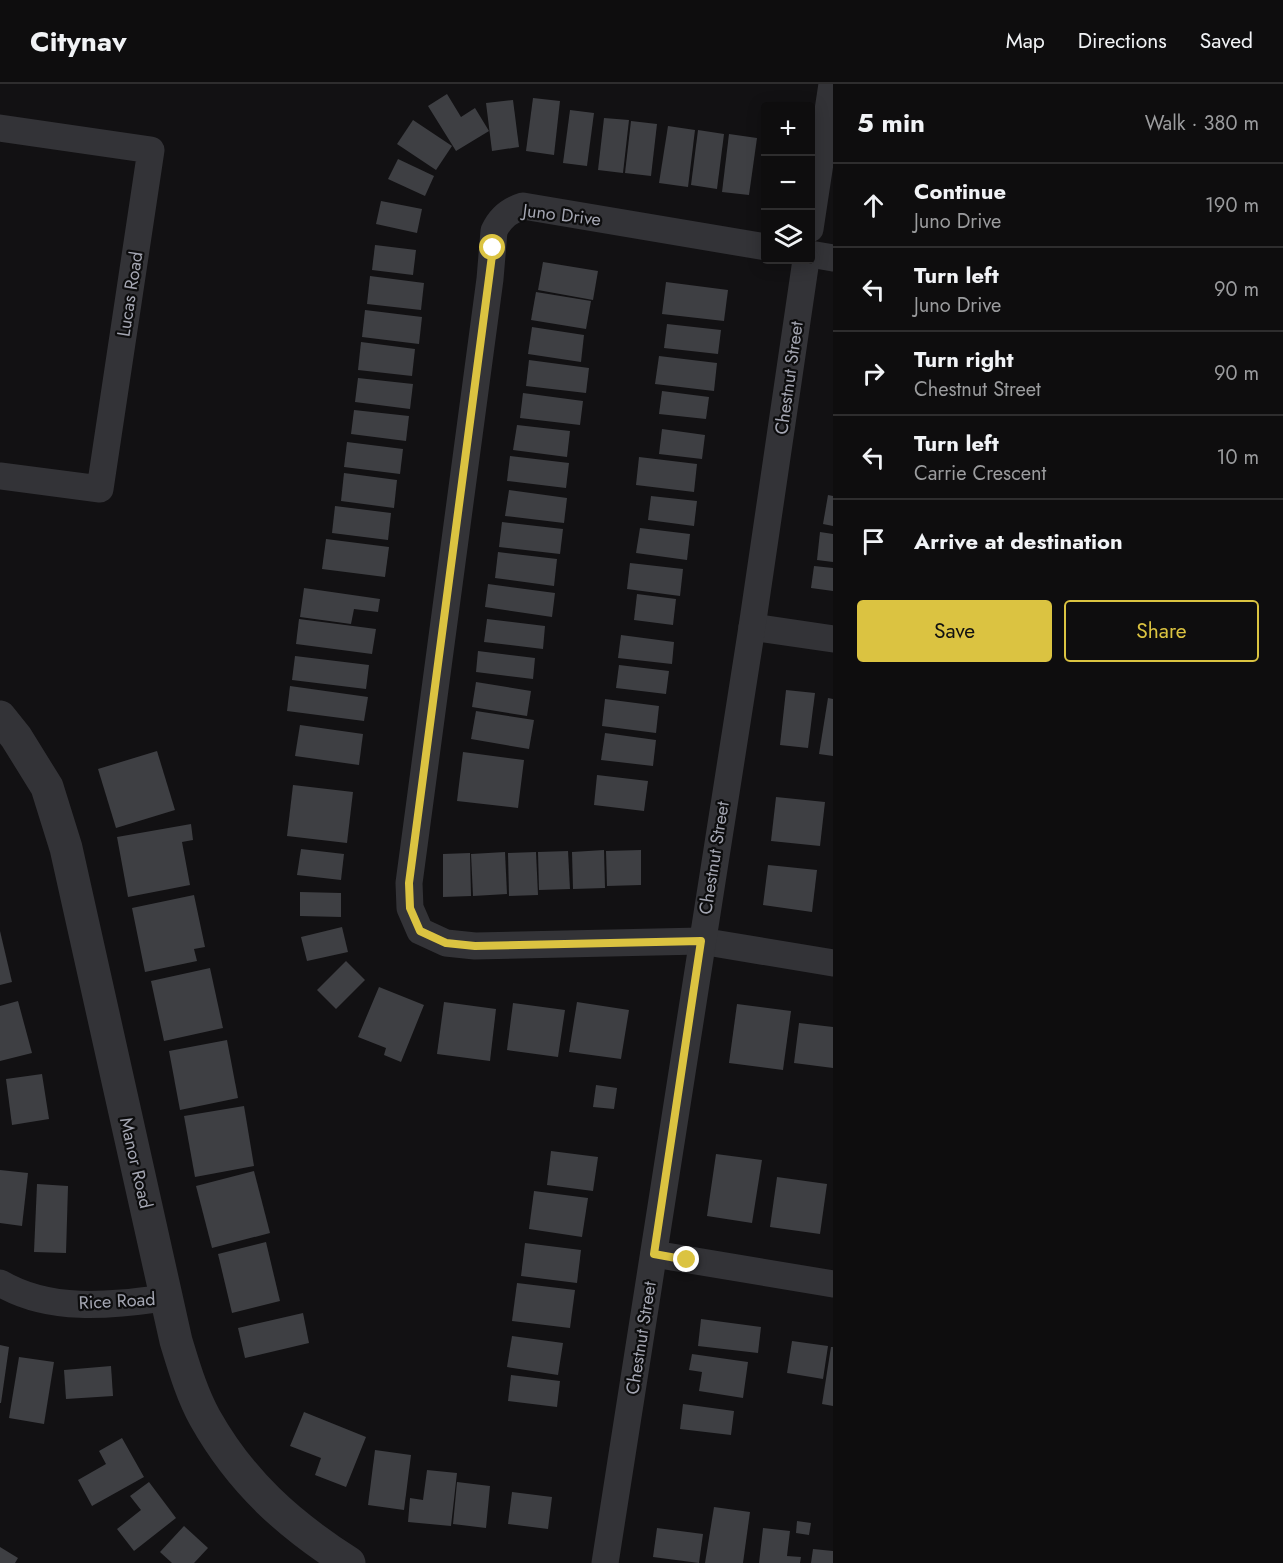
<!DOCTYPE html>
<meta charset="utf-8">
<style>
body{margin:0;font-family:Jost,sans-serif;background:#171617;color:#f1f3f6}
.controls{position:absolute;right:18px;top:18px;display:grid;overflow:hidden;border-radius:6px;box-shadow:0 3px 15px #0003}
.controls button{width:54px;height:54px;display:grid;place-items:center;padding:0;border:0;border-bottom:2px solid #2e2d2e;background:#0e0d0e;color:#f1f3f6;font:30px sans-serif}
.stop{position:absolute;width:18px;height:18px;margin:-14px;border:4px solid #dbc341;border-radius:50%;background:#fff}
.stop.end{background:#dbc341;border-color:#fff;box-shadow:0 2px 6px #0008}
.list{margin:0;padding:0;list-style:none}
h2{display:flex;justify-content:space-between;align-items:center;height:78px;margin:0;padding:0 24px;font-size:26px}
h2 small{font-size:20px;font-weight:400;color:#9b9c9e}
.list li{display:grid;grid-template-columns:39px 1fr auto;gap:18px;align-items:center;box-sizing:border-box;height:84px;padding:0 24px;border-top:2px solid #2e2d2e}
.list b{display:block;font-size:22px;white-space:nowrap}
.list p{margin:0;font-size:20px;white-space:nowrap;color:#9b9c9e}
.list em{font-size:20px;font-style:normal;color:#9b9c9e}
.actions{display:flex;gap:12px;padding:18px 24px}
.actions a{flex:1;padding:14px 0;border:2px solid #dbc341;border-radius:6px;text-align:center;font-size:21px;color:#dbc341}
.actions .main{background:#dbc341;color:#111}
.icon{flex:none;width:33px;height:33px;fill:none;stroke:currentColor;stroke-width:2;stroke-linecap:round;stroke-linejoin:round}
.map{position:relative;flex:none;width:833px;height:1479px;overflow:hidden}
header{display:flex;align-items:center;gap:36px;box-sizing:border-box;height:84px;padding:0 30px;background:#0e0d0e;border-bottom:2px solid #2e2d2e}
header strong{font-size:28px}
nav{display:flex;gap:33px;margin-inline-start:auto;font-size:21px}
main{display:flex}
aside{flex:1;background:#0e0d0e}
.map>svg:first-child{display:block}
</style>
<header>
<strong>Citynav</strong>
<nav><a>Map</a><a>Directions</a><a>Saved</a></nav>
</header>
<main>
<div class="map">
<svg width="833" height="1479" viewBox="0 0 833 1479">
<rect width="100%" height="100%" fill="#121113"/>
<g fill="#3e3f43">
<path d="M447,10l14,23 14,-9 14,23 -33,20 -28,-45z"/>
<path d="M533,14l27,3 -6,54 -28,-4z"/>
<path d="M513,16l6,47 -27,4 -6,-48z"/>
<path d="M570,26l24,3 -7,53 -24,-3z"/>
<path d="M604,34l25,2 -6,53 -25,-3z"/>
<path d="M413,36l39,26 -16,24 -39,-26z"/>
<path d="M631,37l26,3 -6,52 -26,-3z"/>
<path d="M668,42l27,4 -7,57 -29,-4z"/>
<path d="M698,46l26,4 -7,55 -26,-4z"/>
<path d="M729,50l28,4 -8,57 -27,-3z"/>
<path d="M398,75l36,17 -9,20 -37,-17z"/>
<path d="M381,117l41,8 -5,24 -41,-9z"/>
<path d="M375,161l41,5 -3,25 -41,-5z"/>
<path d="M543,178l55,9 -5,29 -55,-10z"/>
<path d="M370,192l54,7 -3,27 -54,-6z"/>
<path d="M666,198l62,8 -4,31 -62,-7z"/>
<path d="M536,208l55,9 -5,28 -55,-9z"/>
<path d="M365,226l57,7 -3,27 -57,-7z"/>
<path d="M667,240l54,6 -3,24 -54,-6z"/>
<path d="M532,243l52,8 -3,27 -53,-8z"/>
<path d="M361,258l54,7 -3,27 -54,-6z"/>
<path d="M659,272l58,7 -3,28 -59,-7z"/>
<path d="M529,276l60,8 -3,25 -60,-7z"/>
<path d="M358,294l55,6 -3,25 -55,-7z"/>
<path d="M662,307l47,6 -3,22 -47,-5z"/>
<path d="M523,309l60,8 -3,24 -60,-7z"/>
<path d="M354,326l55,6 -3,25 -55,-7z"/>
<path d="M517,341l53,6 -3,26 -54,-7z"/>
<path d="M662,345l43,6 -3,24 -43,-5z"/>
<path d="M347,358l56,7 -3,25 -56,-7z"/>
<path d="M510,372l59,7 -3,25 -59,-7z"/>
<path d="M639,373l58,7 -3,28 -58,-7z"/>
<path d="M344,389l53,7 -3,28 -53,-7z"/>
<path d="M509,406l58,8 -3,25 -59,-7z"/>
<path d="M828,411l5,1v30l-10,-2z"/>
<path d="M651,412l46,5 -3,25 -46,-6z"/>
<path d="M335,422l56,7 -3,27 -56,-7z"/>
<path d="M502,438l61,7 -3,25 -61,-7z"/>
<path d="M640,444l50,6 -3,26 -51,-7z"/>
<path d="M820,448l13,2v28l-16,-2z"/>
<path d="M326,455l63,8 -4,30 -63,-8z"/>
<path d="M498,468l59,7 -3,27 -59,-8z"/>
<path d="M630,479l53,6 -3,27 -53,-7z"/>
<path d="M814,482l19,2v23l-22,-3z"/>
<path d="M488,500l67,9 -3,24 -67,-10z"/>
<path d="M304,504l76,11 -2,13 -24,-3 -3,15 -51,-7z"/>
<path d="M637,510l39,5 -3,26 -39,-5z"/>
<path d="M299,535l77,10 -4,25 -76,-10z"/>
<path d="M487,535l58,7 -2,23 -59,-7z"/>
<path d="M621,551l53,7 -2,22 -54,-6z"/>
<path d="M478,567l57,7 -2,21 -57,-7z"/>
<path d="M295,572l74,9 -3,24 -74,-9z"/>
<path d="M619,581l50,6 -3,23 -50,-6z"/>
<path d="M476,598l55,9 -4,25 -55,-9z"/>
<path d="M290,602l78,11 -4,24 -77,-10z"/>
<path d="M786,606l29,3 -7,55 -28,-3z"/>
<path d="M828,614l5,1v57l-14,-2z"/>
<path d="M605,615l54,7 -3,27 -54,-7z"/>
<path d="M476,627l58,9 -5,29 -58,-10z"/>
<path d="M300,641l63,9 -4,31 -64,-9z"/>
<path d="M605,649l51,7 -3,26 -52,-6z"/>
<path d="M157,667l18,59 -59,18 -18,-59z"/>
<path d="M463,668l61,8 -6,48 -61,-7z"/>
<path d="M597,691l51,6 -4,30 -50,-6z"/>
<path d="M293,701l60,7 -6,51 -60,-7z"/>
<path d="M776,713l49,5 -5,44 -49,-5z"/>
<path d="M191,740l2,16 -11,2 8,43 -62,12 -11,-60z"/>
<path d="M301,765l43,5 -3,26 -44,-5z"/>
<path d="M604,766l1,38 -32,1 -1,-37z"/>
<path d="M641,766v35l-34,1 -1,-35z"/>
<path d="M568,767l2,38 -31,1 -1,-38z"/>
<path d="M505,768l2,42 -34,2 -2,-42z"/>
<path d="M536,768l2,43 -29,1 -1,-43z"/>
<path d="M470,769l1,43 -28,1v-43z"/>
<path d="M768,781l49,5 -5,42 -49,-7z"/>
<path d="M300,808l41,1v24l-41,-1z"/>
<path d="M194,811l11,52 -11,2 3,12 -52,11 -13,-64z"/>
<path d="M342,843l6,25 -41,9 -6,-24z"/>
<path d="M0,847l12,51 -12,3z"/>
<path d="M346,877l19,19 -29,29 -19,-19z"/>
<path d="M210,884l13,60 -59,13 -13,-60z"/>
<path d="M379,903l45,18 -23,57 -17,-7 2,-7 -28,-11z"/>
<path d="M18,917l14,52 -32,8v-55z"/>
<path d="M444,918l52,7 -6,52 -53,-7z"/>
<path d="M577,918l52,8 -8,49 -52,-7z"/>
<path d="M513,919l52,7 -7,47 -51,-7z"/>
<path d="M737,920l54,7 -8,59 -54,-7z"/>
<path d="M799,939l34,4v41l-39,-5z"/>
<path d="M227,956l11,58 -58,12 -11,-59z"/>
<path d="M42,990l7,45 -37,6 -6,-46z"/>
<path d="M596,1001l21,3 -3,21 -21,-2z"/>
<path d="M244,1022l10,60 -59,11 -11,-61z"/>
<path d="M551,1067l47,6 -5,34 -46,-6z"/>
<path d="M716,1070l46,6 -10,63 -45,-7z"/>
<path d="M0,1086l28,3 -6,53 -22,-3z"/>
<path d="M254,1087l16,62 -58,15 -16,-62z"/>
<path d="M777,1093l50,7 -7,50 -50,-7z"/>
<path d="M37,1100l31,2 -2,67 -32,-1z"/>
<path d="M534,1107l54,7 -6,39 -53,-8z"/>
<path d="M266,1158l14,59 -48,12 -14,-59z"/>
<path d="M525,1159l56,7 -4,33 -56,-7z"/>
<path d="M517,1199l58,7 -5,38 -58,-7z"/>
<path d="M303,1229l6,30 -64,15 -7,-30z"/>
<path d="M701,1235l60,8 -3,26 -60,-7z"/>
<path d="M512,1252l51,7 -5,32 -51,-8z"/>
<path d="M792,1257l36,5 -5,33 -36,-6z"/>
<path d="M0,1261l9,2 -8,56h-1z"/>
<path d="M831,1263h2v59l-11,-2z"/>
<path d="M692,1270l56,8 -5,36 -44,-7 3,-19 -13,-2z"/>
<path d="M19,1273l35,5 -10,62 -35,-6z"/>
<path d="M111,1282l2,30 -47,3 -2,-29z"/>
<path d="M511,1291l49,6 -3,26 -49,-6z"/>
<path d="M683,1320l51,7 -3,24 -51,-6z"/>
<path d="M304,1328l62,25 -20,50 -31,-12 6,-17 -31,-12z"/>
<path d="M122,1354l22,39 -52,29 -14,-26 28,-16 -7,-13z"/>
<path d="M375,1366l36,5 -7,55 -36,-5z"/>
<path d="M427,1386l30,3 -6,53 -43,-4 2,-24 13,2z"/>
<path d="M149,1398l27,36 -42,33 -17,-22 24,-19 -11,-14z"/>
<path d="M457,1398l33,4 -4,42 -33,-4z"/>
<path d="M512,1408l40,5 -4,32 -40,-5z"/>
<path d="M714,1423l36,5 -7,51h-38z"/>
<path d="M797,1437l14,2 -2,12 -13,-2z"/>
<path d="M184,1442l24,22 -14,15h-22l-12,-11z"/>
<path d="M657,1444l46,6 -4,29 -46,-6z"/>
<path d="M763,1444l27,3 -3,25 14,1 -1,6h-41z"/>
<path d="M0,1463l18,11 -3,5h-15z"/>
<path d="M813,1465l20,2v12h-22z"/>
</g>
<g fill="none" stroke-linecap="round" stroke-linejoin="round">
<g stroke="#333337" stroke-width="27">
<path d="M0,44l151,22 -51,339 -100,-13"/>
<path d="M810,145l22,-145"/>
<path d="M766,163l-243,-41c-13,4 -23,12 -29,25l-4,48 -81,604 1,25 10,23 26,12 29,3 226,-5 132,22"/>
<path d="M810,170l23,4"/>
<path d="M752,543l81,12"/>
<path d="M654,1170l179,30"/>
<path d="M0,1199c51,30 110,22 166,15"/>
<path d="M605,1479l147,-936 54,-367"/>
</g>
<path stroke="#333337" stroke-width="33" d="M0,633l16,20 31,50 19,61 110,493c8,26 16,54 29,77 36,64 83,106 144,145"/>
</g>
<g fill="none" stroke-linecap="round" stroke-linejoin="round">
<path stroke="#dbc341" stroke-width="8" d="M493,164l-84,635 1,25 10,23 26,12 29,3 226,-5 -47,313 33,6"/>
</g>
<g text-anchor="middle" stroke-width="4.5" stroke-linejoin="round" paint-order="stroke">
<g font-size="18" fill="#a4a6b2" stroke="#0d0d0e">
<text transform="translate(562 131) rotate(7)" y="6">Juno Drive</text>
<text transform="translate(130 210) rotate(-81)" y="6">Lucas Road</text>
<text transform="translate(789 294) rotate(-82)" y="6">Chestnut Street</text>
<text transform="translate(714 774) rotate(-81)" y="6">Chestnut Street</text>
<text transform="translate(136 1079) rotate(77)" y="6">Manor Road</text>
<text transform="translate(117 1217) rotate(-3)" y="6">Rice Road</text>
<text transform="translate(641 1254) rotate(-81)" y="6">Chestnut Street</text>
</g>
</g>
</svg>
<div class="controls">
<button>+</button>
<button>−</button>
<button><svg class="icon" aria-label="layers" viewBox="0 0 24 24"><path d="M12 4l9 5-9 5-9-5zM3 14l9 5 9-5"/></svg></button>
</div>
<div class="stop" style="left:493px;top:164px"></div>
<div class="stop end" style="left:687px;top:1176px"></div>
</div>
<aside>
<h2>5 min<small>Walk · 380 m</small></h2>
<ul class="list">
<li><svg class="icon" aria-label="ahead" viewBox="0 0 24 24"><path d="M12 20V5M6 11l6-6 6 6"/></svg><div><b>Continue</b><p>Juno Drive</p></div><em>190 m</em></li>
<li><svg class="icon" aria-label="left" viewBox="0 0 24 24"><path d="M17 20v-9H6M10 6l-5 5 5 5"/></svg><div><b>Turn left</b><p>Juno Drive</p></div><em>90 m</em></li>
<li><svg class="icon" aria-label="right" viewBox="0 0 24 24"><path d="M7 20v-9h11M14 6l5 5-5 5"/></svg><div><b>Turn right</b><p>Chestnut Street</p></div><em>90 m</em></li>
<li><svg class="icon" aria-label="left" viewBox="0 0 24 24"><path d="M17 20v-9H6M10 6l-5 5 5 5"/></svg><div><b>Turn left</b><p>Carrie Crescent</p></div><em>10 m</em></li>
<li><svg class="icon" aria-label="arrive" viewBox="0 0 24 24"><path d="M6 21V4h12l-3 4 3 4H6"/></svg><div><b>Arrive at destination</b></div></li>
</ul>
<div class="actions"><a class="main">Save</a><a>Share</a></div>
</aside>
</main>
